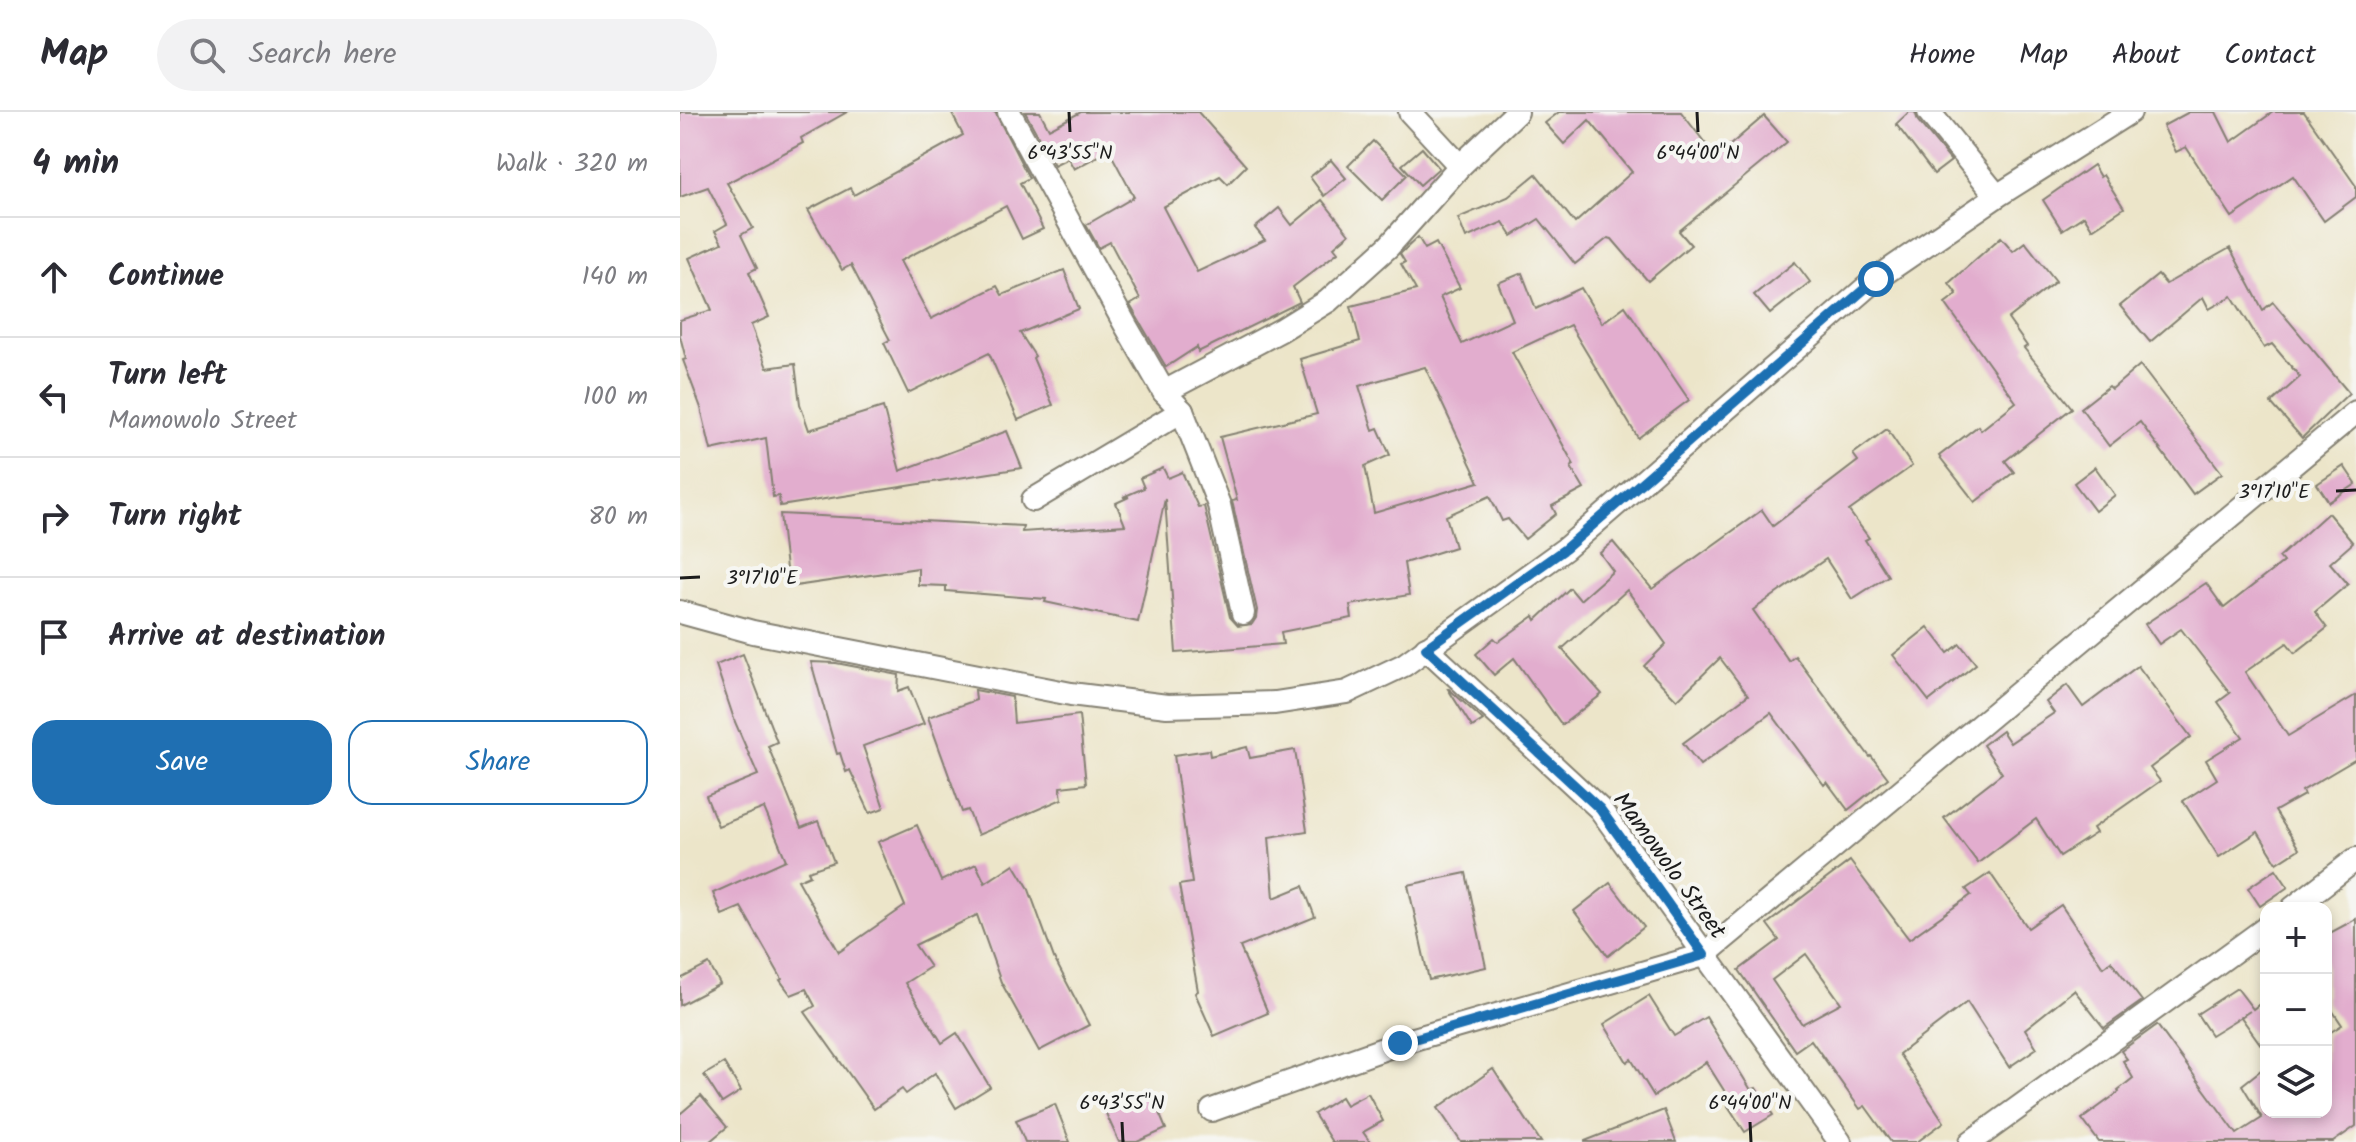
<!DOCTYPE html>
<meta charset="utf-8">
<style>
body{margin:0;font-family:Kalam,sans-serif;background:#f2f2f3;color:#2b2b33}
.controls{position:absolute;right:24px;bottom:24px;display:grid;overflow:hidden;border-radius:16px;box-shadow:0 4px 12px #0003}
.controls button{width:72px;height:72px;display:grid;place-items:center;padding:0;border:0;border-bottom:2px solid #e1e1e2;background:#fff;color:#2b2b33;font:40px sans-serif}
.stop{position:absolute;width:24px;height:24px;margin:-18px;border:6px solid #1f6fb2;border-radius:50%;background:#fff}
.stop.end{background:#1f6fb2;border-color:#fff;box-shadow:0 2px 8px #0008}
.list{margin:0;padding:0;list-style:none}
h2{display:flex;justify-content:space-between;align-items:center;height:104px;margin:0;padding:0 32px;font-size:34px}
h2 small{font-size:26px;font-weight:400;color:#7c7c81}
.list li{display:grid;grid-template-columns:52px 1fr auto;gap:24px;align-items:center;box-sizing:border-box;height:120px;padding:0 32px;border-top:2px solid #e1e1e2}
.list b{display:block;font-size:30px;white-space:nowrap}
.list p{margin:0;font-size:26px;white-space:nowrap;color:#7c7c81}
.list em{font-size:26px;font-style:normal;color:#7c7c81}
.actions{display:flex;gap:16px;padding:24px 32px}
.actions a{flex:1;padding:18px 0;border:2px solid #1f6fb2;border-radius:24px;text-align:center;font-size:28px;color:#1f6fb2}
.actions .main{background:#1f6fb2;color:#fff}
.icon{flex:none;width:44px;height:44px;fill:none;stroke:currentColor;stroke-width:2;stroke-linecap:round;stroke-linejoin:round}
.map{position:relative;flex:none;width:1676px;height:1030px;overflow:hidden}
header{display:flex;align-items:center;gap:48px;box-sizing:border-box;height:112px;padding:0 40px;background:#fff;border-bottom:2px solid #e1e1e2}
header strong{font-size:38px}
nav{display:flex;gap:44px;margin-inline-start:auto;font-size:28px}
.search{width:560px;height:72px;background:#f2f2f3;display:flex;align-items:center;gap:20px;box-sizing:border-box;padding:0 28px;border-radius:44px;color:#7c7c81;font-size:30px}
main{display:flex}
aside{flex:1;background:#fff}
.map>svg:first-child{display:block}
</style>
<header>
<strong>Map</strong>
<div class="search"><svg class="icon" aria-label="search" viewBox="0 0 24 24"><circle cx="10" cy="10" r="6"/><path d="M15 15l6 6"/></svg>Search here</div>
<nav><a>Home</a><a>Map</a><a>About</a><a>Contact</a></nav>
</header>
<main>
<aside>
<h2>4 min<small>Walk · 320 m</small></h2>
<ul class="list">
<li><svg class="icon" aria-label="ahead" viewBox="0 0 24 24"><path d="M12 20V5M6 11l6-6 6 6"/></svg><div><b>Continue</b></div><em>140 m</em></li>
<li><svg class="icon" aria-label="left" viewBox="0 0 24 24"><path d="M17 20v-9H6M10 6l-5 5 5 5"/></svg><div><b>Turn left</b><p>Mamowolo Street</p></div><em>100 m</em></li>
<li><svg class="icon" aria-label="right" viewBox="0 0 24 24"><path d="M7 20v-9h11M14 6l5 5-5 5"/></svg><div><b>Turn right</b></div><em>80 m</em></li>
<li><svg class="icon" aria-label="arrive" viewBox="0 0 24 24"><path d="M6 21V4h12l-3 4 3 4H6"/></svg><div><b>Arrive at destination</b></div></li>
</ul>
<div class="actions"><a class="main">Save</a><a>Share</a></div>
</aside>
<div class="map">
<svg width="1676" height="1030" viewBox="0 0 1676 1030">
<rect width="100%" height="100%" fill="#f6f6f2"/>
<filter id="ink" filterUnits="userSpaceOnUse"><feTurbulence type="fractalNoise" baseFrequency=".0125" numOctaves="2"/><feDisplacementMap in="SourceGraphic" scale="16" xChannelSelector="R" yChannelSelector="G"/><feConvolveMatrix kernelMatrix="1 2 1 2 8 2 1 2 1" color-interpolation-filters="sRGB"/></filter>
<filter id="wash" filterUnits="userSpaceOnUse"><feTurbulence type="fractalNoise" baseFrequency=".006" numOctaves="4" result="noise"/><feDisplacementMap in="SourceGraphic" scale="32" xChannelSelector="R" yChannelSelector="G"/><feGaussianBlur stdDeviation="1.8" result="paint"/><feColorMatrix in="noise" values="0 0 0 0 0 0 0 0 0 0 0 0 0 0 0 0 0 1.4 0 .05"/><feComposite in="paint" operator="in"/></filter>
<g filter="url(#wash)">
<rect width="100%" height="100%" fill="#ece5c9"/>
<g id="blocks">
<g fill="#e2adce" fill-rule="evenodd">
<path d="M0,0h167l-46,26 2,5 -76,40 26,45 -12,7 16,33 -8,4 20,45 -18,8 16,43 28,-4 5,40 9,26 74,-23 17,64 107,-40 15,37 -242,38 -1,-10 -6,1 -7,-59 -55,12 -10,-42 -18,-48 3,-1 -6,-23v-16l32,-10 -23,-52 33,-15 -7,-12 12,-7 -19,-37 -28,10z"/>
<path d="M271,0h44l34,66 -9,5 23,46 -21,10 -16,-33 -106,55 31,58 66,-33 5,9 62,-25 15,39 -59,24 15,23 -2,2 20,47 -35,15 -29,-67 -81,40 -24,-50 6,-3 -39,-75 -9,5 -34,-60 42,-22 4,7 109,-60z"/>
<path d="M345,0h15l9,17 32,-17h117l48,54 -18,18 -8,-8 -57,31 34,65 68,-32 -10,-12 24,-20 13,17 30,-25 27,34 -15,13 4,5 -45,35 7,15 -102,50 -1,-5 -31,20 -36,-62 10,-6 -30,-57 -11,6 -13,-23 48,-28 -25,-47 -35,19 -6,-11 -14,7z"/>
<path d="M879,0h122l35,45 48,-41 23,26 -108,89 12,14 -43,36 -36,-42 -4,-1 -33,26 -36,-45 -27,17 -9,-14 -37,16 -8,-20 50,-21 28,-23 39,49 57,-51 -43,-52 -25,24 -19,-21z"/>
<path d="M1229,0h6l3,9 33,40 -17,13 -38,-50z"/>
<path d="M1509,0h27l15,30 42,-30h31l52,74v11l-32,24 -31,-45 -61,41 -46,-70 -10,5 -13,-26z"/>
<path d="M693,29l34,34 -25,25 -34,-34z"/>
<path d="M742,36l17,20 -19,17 -18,-20z"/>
<path d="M651,48l15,18 -22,18 -14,-19z"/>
<path d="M1413,53l7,12 3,-2 21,33 -32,21 -8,-13 -22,14 -19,-30z"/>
<path d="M738,125l7,12 11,-6 24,45 -20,9 22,47 51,-24 -15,-37 24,-10 14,36 45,-21 21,35 23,-17 64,94 -51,38 -68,-113 -58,27 62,113 -3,2 13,22 -32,17 4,8 -31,25 -17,-20 -6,2 -12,-25 -44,20 9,31 -51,16 5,32 -59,10 2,13 -71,14 2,12 -107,9 -11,-154 -27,123 -93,-20 1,-3 -100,-8v-5l-28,-1v-17l-130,19 -8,-73 243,12 -1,6 103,-7 -9,-22 13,-6h-6l21,-9 -4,-10 23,-10 5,10 14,-6 16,35 6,-1 26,111 8,9 14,-2 4,-6 1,-8 -25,-109 5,-1 -17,-63 97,-23 -17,-55 60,-18 -9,-35 65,-16 -15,-26 4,-2 -5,-8zM745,255l54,115 -105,31 -9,-47 25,-11 -12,-27 -5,2 -14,-44z"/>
<path d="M1321,125l12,14 12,-9 31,39 -48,38 19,27 -3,2 48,60 -67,53 9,11 -39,30 -36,-46 39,-30 3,4 35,-28 -71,-99 12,-9 -8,-11z"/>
<path d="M1550,136l33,62 10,-8 76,91 -47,45 -31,-35 29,-26 -28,-33 -8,4 -32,-52 -23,13 -6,-12 -53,45 -30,-36 38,-31 8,9z"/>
<path d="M1115,150l15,20 -40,32 -16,-19z"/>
<path d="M1460,253l82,108 -29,21 -53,-72 -31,24 -28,-38 28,-22 3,3z"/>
<path d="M1207,317l25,37 -63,45 20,27 -4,2 23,36 -36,23 -26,-40 -73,51 36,51 6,-5 75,101 1,-1 17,22 -40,32 -21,-28 -3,3 -53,-72 -71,52 -17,-22 65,-48 -28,-37 -43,42 -33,-34 22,-22 -39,-54 -65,59 40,45 -40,31 -48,-67 -20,17 -18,-21 18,-16 4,4 36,-26 2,4 34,-32 10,12 33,-29 -13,-18 13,-11 39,47 110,-79 11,16 85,-65 -5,-7z"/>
<path d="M1664,354l12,18 -27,18 -12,-18z"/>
<path d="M1415,355l20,28 -20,16 -21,-28z"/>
<path d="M1648,401l25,30 -23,20 18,21 -33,28 12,16 -32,25 -8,-10 -42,29 43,64 68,-41v64l-54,32 2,4 -29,16 24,38 -22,14 -19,-31 -39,25 -36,-56 34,-22 -11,-19 37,-23 -25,-35 12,-9 -49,-64 -22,15 -14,-20 61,-41 18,25 59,-46 -4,-5z"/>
<path d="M1248,515l20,26 12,-9 16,20 -47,37 -36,-46z"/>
<path d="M63,542l34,88 -9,4 33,82 17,-7 16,41 -26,9 2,4 -12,5 41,72 66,-46 -27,-64 39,-17 24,56 35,-17 9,19 29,-19 14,23 26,71 35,67 -50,26 -38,-69 -24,-67 -62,30 15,22 -25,16 37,60 15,-10 33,54 -34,21 -21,-35 -29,21 -4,-5 -28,20 -69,-97 10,-6 -9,-17 -15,6 -11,-15 2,-1 -41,-72 -19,8 -9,-22 73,-33 -22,-52 -46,18 -12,-30 52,-21 -23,-53 -19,-57z"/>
<path d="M131,550l25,1 63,12 -1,16 11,-4 15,37 -61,22 21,62 -14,5 -20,-43 -4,2 -6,-19 -3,1z"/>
<path d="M1458,554l53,71 -41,31 10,13 -67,47 3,5 -36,23 -24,-37 -58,44 -34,-45 58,-45 -19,-28 19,-14 8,12 44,-30 -8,-11 21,-17 16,22z"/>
<path d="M768,577h1l34,31 -11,7z"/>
<path d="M295,578l37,7 2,26 65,-8 7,69 -26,3 2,12 -84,36 -10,-25 -6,2 -34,-95 48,-17z"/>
<path d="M567,635l3,11 45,-8 12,81 -38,6 5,61 29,-12 12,31 -75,30 28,66 -54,23 -19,-43 3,-2 -19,-106 13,-2 -18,-128 35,-5 1,6z"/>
<path d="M1170,749l59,78 62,-44 -5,-6 24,-16 38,55 33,-23 42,62 8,-6 31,40 -38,27 -30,-38 -49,39 12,19 -28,19 -42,-65 -68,52 45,68 -27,20h-26l-26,-36 -5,3 -49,-69 -16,11 -56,-81 40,-30 -12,-16zM1126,842l35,49 -39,21 -30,-44z"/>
<path d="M1596,757l12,18 -28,19 -12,-18z"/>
<path d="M786,761l20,94 -57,13 -21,-95z"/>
<path d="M930,771l34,44 -36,29 -34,-45z"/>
<path d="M1676,807v207l-23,16h-234l-17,-23 37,-27 -1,-2 15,-12 -10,-17 4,-2 -6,-8 36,-26 80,109 25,-16 -20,-33 24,-19v49l4,-3h56v-77l16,-10 -16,-24v-66z"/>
<path d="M29,852l11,20 -40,21v-26z"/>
<path d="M1557,876l16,21 13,-10v53l-25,-35 9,-6 -39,24 -14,-21z"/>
<path d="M969,884l25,40 32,-19 45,73 5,-2 17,27 -28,17 -17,-26 4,-3 -26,-41 -52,34 -23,-37 -4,3 -23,-38z"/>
<path d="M44,951l17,28 -19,12 -18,-28z"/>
<path d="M813,957l48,73h-80l-23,-34z"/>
<path d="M469,977l17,40 -29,13h-18l-15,-33z"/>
<path d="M688,981l15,28 -20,11 7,10h-38l-18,-28 27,-17 5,8z"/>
<path d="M21,984l26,31 -18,15h-29v-28z"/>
<path d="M375,992l15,38h-45l-9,-22z"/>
<path d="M984,998l12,32h-91v-1z"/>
</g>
</g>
</g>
<g filter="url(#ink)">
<use href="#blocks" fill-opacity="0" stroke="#848072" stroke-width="2"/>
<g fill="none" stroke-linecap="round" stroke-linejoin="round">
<defs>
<g id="street">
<path d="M329,0l117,214 38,66 18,19 37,94 24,108"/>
<path d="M730,0l50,54"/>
<path d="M1249,0l68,84"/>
<path d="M484,280l117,-62 47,-29 61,-55 71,-80 57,-54"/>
<path d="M353,388l149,-89"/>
<path d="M0,500l73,20 318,62 96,12 108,-3 72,-11 57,-27 161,-116 311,-270 121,-83 133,-84"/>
<path d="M746,536l174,161 240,333"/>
<path d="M1613,796l63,-49"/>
<path d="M532,998l188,-67 304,-88 652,-543"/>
<path d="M1291,1030l295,-214"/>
</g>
</defs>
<use href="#street" stroke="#848072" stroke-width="26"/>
<use href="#street" stroke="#fff" stroke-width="22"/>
</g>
</g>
<g fill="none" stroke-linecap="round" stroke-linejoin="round" filter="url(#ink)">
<path stroke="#1f6fb2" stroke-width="10" d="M720,931l304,-88 -104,-146 -174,-161 139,-99 311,-270"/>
</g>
<path fill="none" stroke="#1c1c1c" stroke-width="3" d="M389,0l1,20M1017,0l1,20M1656,379l20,-1M0,466l20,-1M442,1010l1,20M1070,1010l1,20"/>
<g text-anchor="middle" stroke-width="8" stroke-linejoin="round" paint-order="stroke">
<g font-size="24" fill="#1c1c1c" stroke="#f6f6f2">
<text transform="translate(990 753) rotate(54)" y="8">Mamowolo Street</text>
</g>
</g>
<g font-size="20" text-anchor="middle" fill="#1c1c1c" stroke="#f6f6f2" stroke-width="8" stroke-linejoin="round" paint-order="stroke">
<text x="390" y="47">6°43'55"N</text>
<text x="1018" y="47">6°44'00"N</text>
<text x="1594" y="386">3°17'10"E</text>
<text x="82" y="472">3°17'10"E</text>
<text x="442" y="997">6°43'55"N</text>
<text x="1070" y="997">6°44'00"N</text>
</g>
</svg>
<div class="controls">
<button>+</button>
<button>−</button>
<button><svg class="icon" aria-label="layers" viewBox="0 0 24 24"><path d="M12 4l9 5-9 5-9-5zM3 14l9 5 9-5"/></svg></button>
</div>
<div class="stop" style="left:1196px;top:167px"></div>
<div class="stop end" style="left:720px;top:931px"></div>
</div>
</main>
